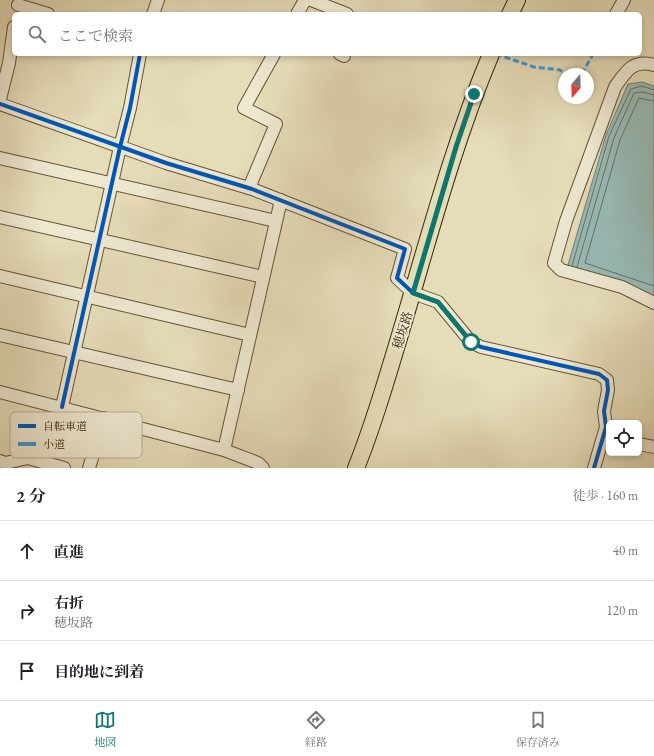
<!DOCTYPE html>
<html lang="ja">
<meta charset="utf-8">
<style>
body{margin:0;font-family:"EB Garamond","Noto Serif JP",serif;background:#f6f6f6;color:#202124}
.controls{position:absolute;right:12px;bottom:12px;display:grid;overflow:hidden;border-radius:6px;box-shadow:0 2px 6px #0003}
.controls button{width:36px;height:36px;display:grid;place-items:center;padding:0;border:0;border-bottom:1px solid #e0e0e0;background:#fff;color:#202124;font:20px sans-serif}
.compass{position:absolute;left:558px;top:68px;width:36px;height:36px;border-radius:50%;background:#fff;box-shadow:0 2px 6px #0003;rotate:199deg}
.stop{position:absolute;width:12px;height:12px;margin:-9px;border:3px solid #0f766e;border-radius:50%;background:#fff}
.stop.end{background:#0f766e;border-color:#fff;box-shadow:0 1px 4px #0008}
.list{margin:0;padding:0;list-style:none}
h2{display:flex;justify-content:space-between;align-items:center;height:52px;margin:0;padding:0 16px;font-size:17px}
h2 small{font-size:13px;font-weight:400;color:#757577}
.list li{display:grid;grid-template-columns:26px 1fr auto;gap:12px;align-items:center;box-sizing:border-box;height:60px;padding:0 16px;border-top:1px solid #e0e0e0}
.list b{display:block;font-size:15px;white-space:nowrap}
.list p{margin:0;font-size:13px;white-space:nowrap;color:#757577}
.list em{font-size:13px;font-style:normal;color:#757577}
.icon{flex:none;width:22px;height:22px;fill:none;stroke:currentColor;stroke-width:2;stroke-linecap:round;stroke-linejoin:round}
.map{position:relative;flex:none;width:654px;height:468px;overflow:hidden}
.search{position:absolute;background:#fff;box-shadow:0 2px 6px #0003;left:12px;right:12px;top:12px;height:44px;display:flex;align-items:center;gap:10px;box-sizing:border-box;padding:0 14px;border-radius:6px;color:#757577;font-size:15px}
.sheet{height:232px;background:#fff}
nav{display:flex;justify-content:space-around;align-items:center;box-sizing:border-box;height:56px;border-top:1px solid #e0e0e0;background:#fff;font-size:11px;color:#757577}
nav a{display:grid;justify-items:center;gap:2px}
nav .on{color:#0f766e}
.map>svg:first-child{display:block}
</style>
<div class="map">
<svg width="654" height="468" viewBox="0 0 654 468">
<rect width="100%" height="100%" fill="#e5dcb8"/>
<filter id="stains"><feTurbulence type="fractalNoise" baseFrequency=".005" numOctaves="4"/><feColorMatrix values="0 0 0 0 .2 0 0 0 0 .09 0 0 0 0 .02 0 0 0 .5 -.17"/></filter>
<radialGradient id="worn" r=".72"><stop offset=".6" stop-color="#630" stop-opacity="0"/><stop offset="1" stop-color="#630" stop-opacity=".3"/></radialGradient>
<path fill="#98bab7" stroke="#727f71" d="M642,82l12,4v216l-87,-34 39,-133 22,-51z"/>
<g fill="none" stroke-linecap="round" stroke-linejoin="round">
<g stroke="#697060" stroke-width="1">
<path d="M654,101l-15,-3 -19,42 -35,123 69,23"/>
<path d="M572,266l37,-130 22,-47 11,-3 12,4"/>
<path d="M577,267l37,-129 20,-45 8,-1 12,3"/>
</g>
<defs>
<g id="minor">
<path d="M311,0l36,14"/>
<path d="M18,5l30,9"/>
<path d="M153,14l5,-14"/>
<path d="M297,14l8,-14"/>
<path d="M616,14l8,-14"/>
<path d="M340,54l4,2"/>
<path d="M654,65c-21,-6 -28,6 -39,22l-49,134 -12,42 7,7 61,17 32,16"/>
<path d="M0,99l9,-36 5,-36"/>
<path d="M0,104l166,59 86,26 153,60 -8,29 16,15 25,9 33,40 10,5 118,27 8,6 1,10 -4,21 2,16 -12,41"/>
<path d="M0,158l276,63"/>
<path d="M249,188l27,-64 -32,-16 30,-54"/>
<path d="M0,217l263,60"/>
<path d="M0,276l250,59"/>
<path d="M0,335l238,55"/>
<path d="M0,392l224,58 34,13 5,5"/>
<path d="M62,407l58,-260 10,-39 10,-54"/>
<path d="M639,444l15,3"/>
<path d="M224,450l57,-250"/>
<path d="M0,461l5,2 23,-5 36,10"/>
<path d="M89,468l15,-50"/>
</g>
<g id="major">
<path d="M510,14l7,-14"/>
<path d="M356,468c16,-39 28,-80 40,-120 30,-99 55,-199 95,-294"/>
</g>
</defs>
<use href="#minor" stroke="#655435" stroke-width="14"/>
<use href="#major" stroke="#3a2709" stroke-width="18"/>
<use href="#minor" stroke="#eee8d1" stroke-width="12"/>
<use href="#major" stroke="#e5dcb8" stroke-width="16"/>
<g stroke="#3e96d2" stroke-width="3" stroke-dasharray="6 3" stroke-linecap="butt">
<path d="M496,54l38,13 26,3 5,4"/>
<path d="M582,74l11,-20"/>
</g>
<defs>
<g id="cycleway">
<path d="M0,104l166,59 86,26 153,60 -8,29 16,15 25,9 33,40 10,5 118,27 8,6 1,10 -4,21 2,16 -12,41"/>
<path d="M62,407l58,-260 10,-39 10,-54"/>
</g>
</defs>
<use href="#cycleway" stroke="#eee8d1" stroke-width="6"/>
<use href="#cycleway" stroke="#0057b8" stroke-width="4"/>
</g>
<g fill="none" stroke-linecap="round" stroke-linejoin="round">
<path stroke="#0f766e" stroke-width="5" d="M471,342l-33,-40 -25,-9 43,-146 18,-53"/>
</g>
<g text-anchor="middle" stroke-width="3.5" stroke-linejoin="round" paint-order="stroke">
<g font-size="13" fill="#3a2709" stroke="#eee8d1">
<text transform="translate(402 330) rotate(-73)" y="5">穂坂路</text>
</g>
</g>
<rect x="10" y="412" width="132" height="46" rx="6" fill="#eee8d1" stroke="#b8ae95" stroke-width="1"/>
<rect x="18" y="424" width="18" height="4" fill="#0057b8"/>
<rect x="18" y="442" width="18" height="4" fill="#3e96d2"/>
<g font-size="11" fill="#3a2709">
<text x="43" y="430">自転車道</text>
<text x="43" y="448">小道</text>
</g>
<rect width="100%" height="100%" filter="url(#stains)"/>
<rect width="100%" height="100%" fill="url(#worn)"/>
</svg>
<div class="controls">
<button><svg class="icon" aria-label="locate" viewBox="0 0 24 24"><circle cx="12" cy="12" r="6"/><path d="M12 2v4M12 18v4M2 12h4M18 12h4"/></svg></button>
</div>
<svg class="compass" viewBox="-18 -18 36 36"><path d="M0-13l5 13h-10z" fill="#e53935"/><path d="M0 13l5-13h-10z" fill="#757577"/></svg>
<div class="stop" style="left:471px;top:342px"></div>
<div class="stop end" style="left:474px;top:94px"></div>
<div class="search"><svg class="icon" aria-label="search" viewBox="0 0 24 24"><circle cx="10" cy="10" r="6"/><path d="M15 15l6 6"/></svg>ここで検索</div>
</div>
<section class="sheet">
<h2>2 分<small>徒歩 · 160 m</small></h2>
<ul class="list">
<li><svg class="icon" aria-label="ahead" viewBox="0 0 24 24"><path d="M12 20V5M6 11l6-6 6 6"/></svg><div><b>直進</b></div><em>40 m</em></li>
<li><svg class="icon" aria-label="right" viewBox="0 0 24 24"><path d="M7 20v-9h11M14 6l5 5-5 5"/></svg><div><b>右折</b><p>穂坂路</p></div><em>120 m</em></li>
<li><svg class="icon" aria-label="arrive" viewBox="0 0 24 24"><path d="M6 21V4h12l-3 4 3 4H6"/></svg><div><b>目的地に到着</b></div></li>
</ul>
</section>
<nav>
<a class="on"><svg class="icon" aria-label="map" viewBox="0 0 24 24"><path d="M3 6l6-2 6 2 6-2v14l-6 2-6-2-6 2zM9 4v14M15 6v14"/></svg>地図</a>
<a><svg class="icon" aria-label="directions" viewBox="0 0 24 24"><path d="M12 3l9 9-9 9-9-9zM9 14v-3h6M13 9l2 2-2 2"/></svg>経路</a>
<a><svg class="icon" aria-label="saved" viewBox="0 0 24 24"><path d="M7 4h10v16l-5-4-5 4z"/></svg>保存済み</a>
</nav>
